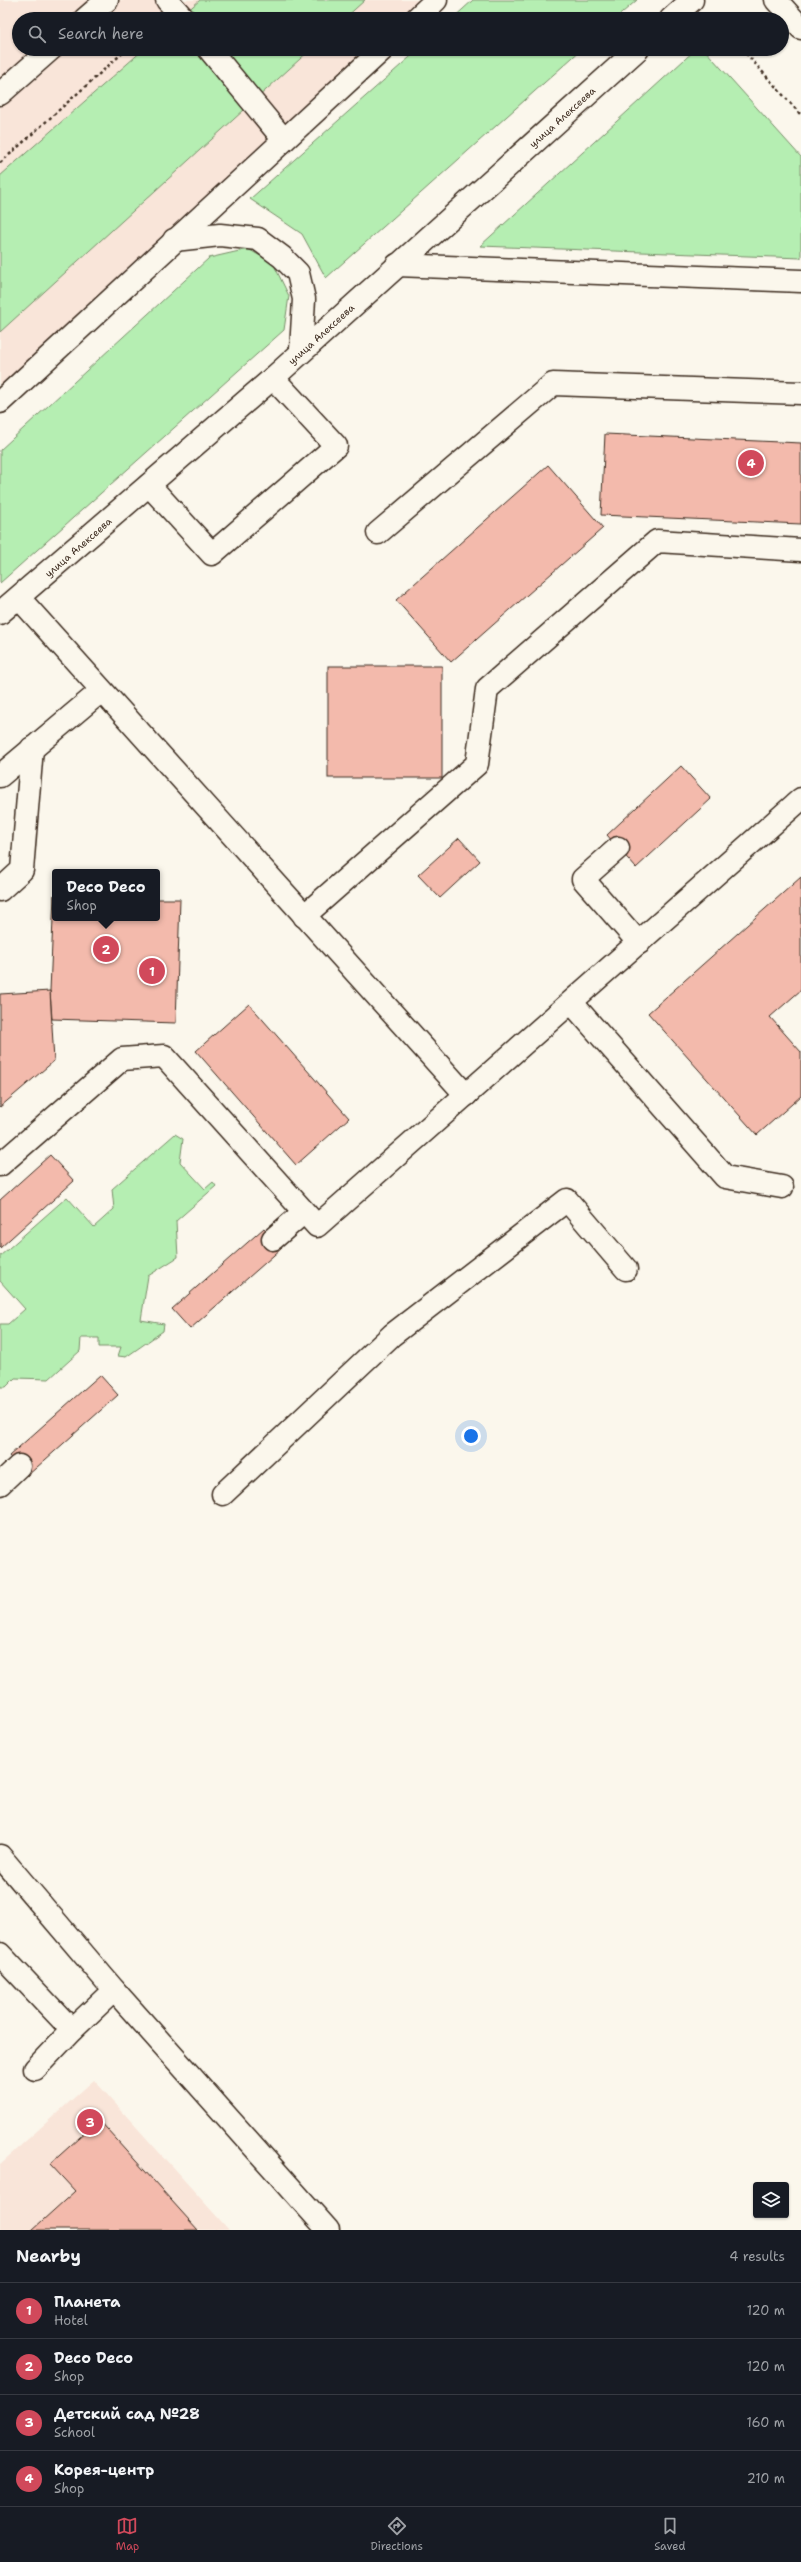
<!DOCTYPE html>
<meta charset="utf-8">
<style>
body{margin:0;font-family:"Shantell Sans",sans-serif;background:#20242c;color:#f1f3f6}
.controls{position:absolute;right:12px;bottom:12px;display:grid;overflow:hidden;border-radius:4px;box-shadow:0 1px 3px #0004}
.controls button{width:36px;height:36px;display:grid;place-items:center;padding:0;border:0;border-bottom:1px solid #363941;background:#171b24;color:#f1f3f6;font:20px sans-serif}
.you{position:absolute;left:471px;top:1436px;width:14px;height:14px;margin:-10px;border:3px solid #fff;border-radius:50%;background:#1a73e8;box-shadow:0 0 0 6px #1a73e833}
.badge{display:grid;place-items:center;width:26px;height:26px;border-radius:50%;background:#d1495b;color:#fff;font-size:13px;font-weight:700}
.pin{position:absolute;translate:-50% -50%;border:2px solid #fff;box-shadow:0 1px 4px #0006}
.popup{position:absolute;left:52px;top:869px;width:108px;height:52px;box-sizing:border-box;display:grid;place-content:center;border-radius:4px;background:#171b24;filter:drop-shadow(0 1px 3px #0005);font-size:13px;white-space:nowrap;color:#9ea1a6}
.popup b{font-size:15px;color:#f1f3f6}
.popup::after{content:'';position:absolute;left:50%;top:100%;margin-left:-8px;border:8px solid transparent;border-top-color:#171b24}
.list{margin:0;padding:0;list-style:none}
h2{display:flex;justify-content:space-between;align-items:center;height:52px;margin:0;padding:0 16px;font-size:17px}
h2 small{font-size:13px;font-weight:400;color:#9ea1a6}
.list li{display:grid;grid-template-columns:26px 1fr auto;gap:12px;align-items:center;box-sizing:border-box;height:56px;padding:0 16px;border-top:1px solid #363941}
.list b{display:block;font-size:15px;white-space:nowrap}
.list p{margin:0;font-size:13px;white-space:nowrap;color:#9ea1a6}
.list em{font-size:13px;font-style:normal;color:#9ea1a6}
.icon{flex:none;width:22px;height:22px;fill:none;stroke:currentColor;stroke-width:2;stroke-linecap:round;stroke-linejoin:round}
.map{position:relative;flex:none;width:801px;height:2230px;overflow:hidden}
.search{position:absolute;background:#171b24;box-shadow:0 1px 3px #0004;left:12px;right:12px;top:12px;height:44px;display:flex;align-items:center;gap:10px;box-sizing:border-box;padding:0 14px;border-radius:22px;color:#9ea1a6;font-size:15px}
.sheet{height:276px;background:#171b24}
nav{display:flex;justify-content:space-around;align-items:center;box-sizing:border-box;height:56px;border-top:1px solid #363941;background:#171b24;font-size:11px;color:#9ea1a6}
nav a{display:grid;justify-items:center;gap:2px}
nav .on{color:#d1495b}
.map>svg:first-child{display:block}
</style>
<div class="map">
<svg width="801" height="2230" viewBox="0 0 801 2230">
<rect width="100%" height="100%" fill="#fbf7ec"/>
<filter id="ink" filterUnits="userSpaceOnUse"><feTurbulence type="fractalNoise" baseFrequency=".025" numOctaves="2"/><feDisplacementMap in="SourceGraphic" scale="8" xChannelSelector="R" yChannelSelector="G"/><feConvolveMatrix kernelMatrix="1 2 1 2 8 2 1 2 1" color-interpolation-filters="sRGB"/></filter>
<g filter="url(#ink)">
<g fill="#f9e5d9">
<path d="M0,0h436l-20,19h-397v30h364l-383,353z"/>
<path d="M94,2080l135,150h-229v-66z"/>
</g>
<g fill="#b5eeb2" stroke="#788c68">
<path d="M200,0h165l-21,19h-166z"/>
<path d="M473,0h164l-22,19h-163z"/>
<path d="M144,49h167l-311,283v-156z"/>
<path d="M419,49h163l-256,229 -24,-44 -52,-35z"/>
<path d="M696,49h8l97,108v101l-321,-12z"/>
<path d="M248,249l25,14 16,33 -5,34 -284,253v-133l209,-192z"/>
<path d="M175,1134l8,5 -3,23 25,27 8,-7 3,4 -40,35 2,36 -30,19 -7,44 23,4 -1,7 -37,26 -8,-1 3,-9h-22v-9h-18l-1,13 -31,28 -34,-1 -9,9h-6v-63h8l17,-15 -25,-28v-25l67,-59 27,30 20,-18 -2,-20z"/>
</g>
<g fill="#f3baac" stroke="#3b2a1e">
<path d="M605,434l196,9v81l-200,-9z"/>
<path d="M548,465l55,63 -152,134 -55,-62z"/>
<rect x="328" y="666" width="114" height="112"/>
<path d="M681,766l30,33 -75,69 -29,-33z"/>
<path d="M459,838l21,23 -40,37 -22,-23z"/>
<path d="M801,877v113l-31,27 31,35v44l-44,39 -109,-122z"/>
<path d="M54,895l1,23h102v-19h23l-4,124 -124,-4 -2,-28z"/>
<path d="M50,991l4,70 -54,46v-113z"/>
<path d="M249,1004l100,114 -53,47 -100,-114z"/>
<path d="M50,1155l24,26 -74,67v-48z"/>
<path d="M264,1228l18,20 -92,81 -18,-20z"/>
<path d="M100,1375l18,20 -91,81 -18,-20z"/>
<path d="M99,2120l99,110h-166l43,-39 -25,-27z"/>
</g>
<g fill="none" stroke-linecap="round" stroke-linejoin="round">
<defs>
<g id="minor">
<path d="M167,0l17,19"/>
<path d="M85,19l22,-19"/>
<path d="M416,19l20,-19"/>
<path d="M671,19l21,-19"/>
<path d="M209,49l75,91"/>
<path d="M0,94l51,-45"/>
<path d="M174,240l46,-5 38,4 24,18 16,16 6,26 -3,51"/>
<path d="M397,265l404,16"/>
<path d="M0,402l383,-353"/>
<path d="M149,485l63,69 124,-108 -63,-68"/>
<path d="M378,533l175,-149 248,9"/>
<path d="M19,598l447,497"/>
<path d="M0,613l273,-235 365,-329"/>
<path d="M0,776l101,-85"/>
<path d="M618,848l-35,31 56,64"/>
<path d="M0,890l22,-20 10,-122"/>
<path d="M304,916l173,-152 10,-75 170,-148 144,9"/>
<path d="M572,1003l153,174 57,10"/>
<path d="M0,1165l122,-106 42,-3 153,170 484,-427"/>
<path d="M273,1239l31,-27"/>
<path d="M0,1484l19,-18"/>
<path d="M223,1494l169,-159 175,-135 59,69"/>
<path d="M0,1856l114,134 -42,40"/>
<path d="M0,1954l72,76 -37,39"/>
<path d="M114,1990l214,240"/>
</g>
<path id="major" d="M776,0l25,28"/>
</defs>
<use href="#minor" stroke="#3b2a1e" stroke-width="25"/>
<use href="#major" stroke="#3b2a1e" stroke-width="25"/>
<g stroke="#3b2a1e" stroke-width="2.5" stroke-dasharray="3 3" stroke-linecap="butt">
<path d="M742,49l59,66"/>
<path d="M0,163l127,-114"/>
</g>
<use href="#minor" stroke="#fbf7ec" stroke-width="22"/>
<use href="#major" stroke="#fbf7ec" stroke-width="22"/>
</g>
</g>
<g text-anchor="middle" stroke-width="4" stroke-linejoin="round" paint-order="stroke">
<g font-size="10" fill="#3b2a1e" stroke="#fbf7ec">
<text transform="translate(562 117) rotate(-42)" y="4">улица Алексеева</text>
<text transform="translate(321 334) rotate(-42)" y="4">улица Алексеева</text>
<text transform="translate(78 547) rotate(-41)" y="4">улица Алексеева</text>
</g>
</g>
</svg>
<div class="controls">
<button><svg class="icon" aria-label="layers" viewBox="0 0 24 24"><path d="M12 4l9 5-9 5-9-5zM3 14l9 5 9-5"/></svg></button>
</div>
<div class="you"></div>
<div class="pin badge" style="left:152px;top:971px">1</div>
<div class="pin badge" style="left:106px;top:949px">2</div>
<div class="popup"><b>Deco Deco</b>Shop</div>
<div class="pin badge" style="left:90px;top:2122px">3</div>
<div class="pin badge" style="left:751px;top:463px">4</div>
<div class="search"><svg class="icon" aria-label="search" viewBox="0 0 24 24"><circle cx="10" cy="10" r="6"/><path d="M15 15l6 6"/></svg>Search here</div>
</div>
<section class="sheet">
<h2>Nearby<small>4 results</small></h2>
<ul class="list">
<li><span class="badge">1</span><div><b>Планета</b><p>Hotel</p></div><em>120 m</em></li>
<li><span class="badge">2</span><div><b>Deco Deco</b><p>Shop</p></div><em>120 m</em></li>
<li><span class="badge">3</span><div><b>Детский сад №28</b><p>School</p></div><em>160 m</em></li>
<li><span class="badge">4</span><div><b>Корея-центр</b><p>Shop</p></div><em>210 m</em></li>
</ul>
</section>
<nav>
<a class="on"><svg class="icon" aria-label="map" viewBox="0 0 24 24"><path d="M3 6l6-2 6 2 6-2v14l-6 2-6-2-6 2zM9 4v14M15 6v14"/></svg>Map</a>
<a><svg class="icon" aria-label="directions" viewBox="0 0 24 24"><path d="M12 3l9 9-9 9-9-9zM9 14v-3h6M13 9l2 2-2 2"/></svg>Directions</a>
<a><svg class="icon" aria-label="saved" viewBox="0 0 24 24"><path d="M7 4h10v16l-5-4-5 4z"/></svg>Saved</a>
</nav>
